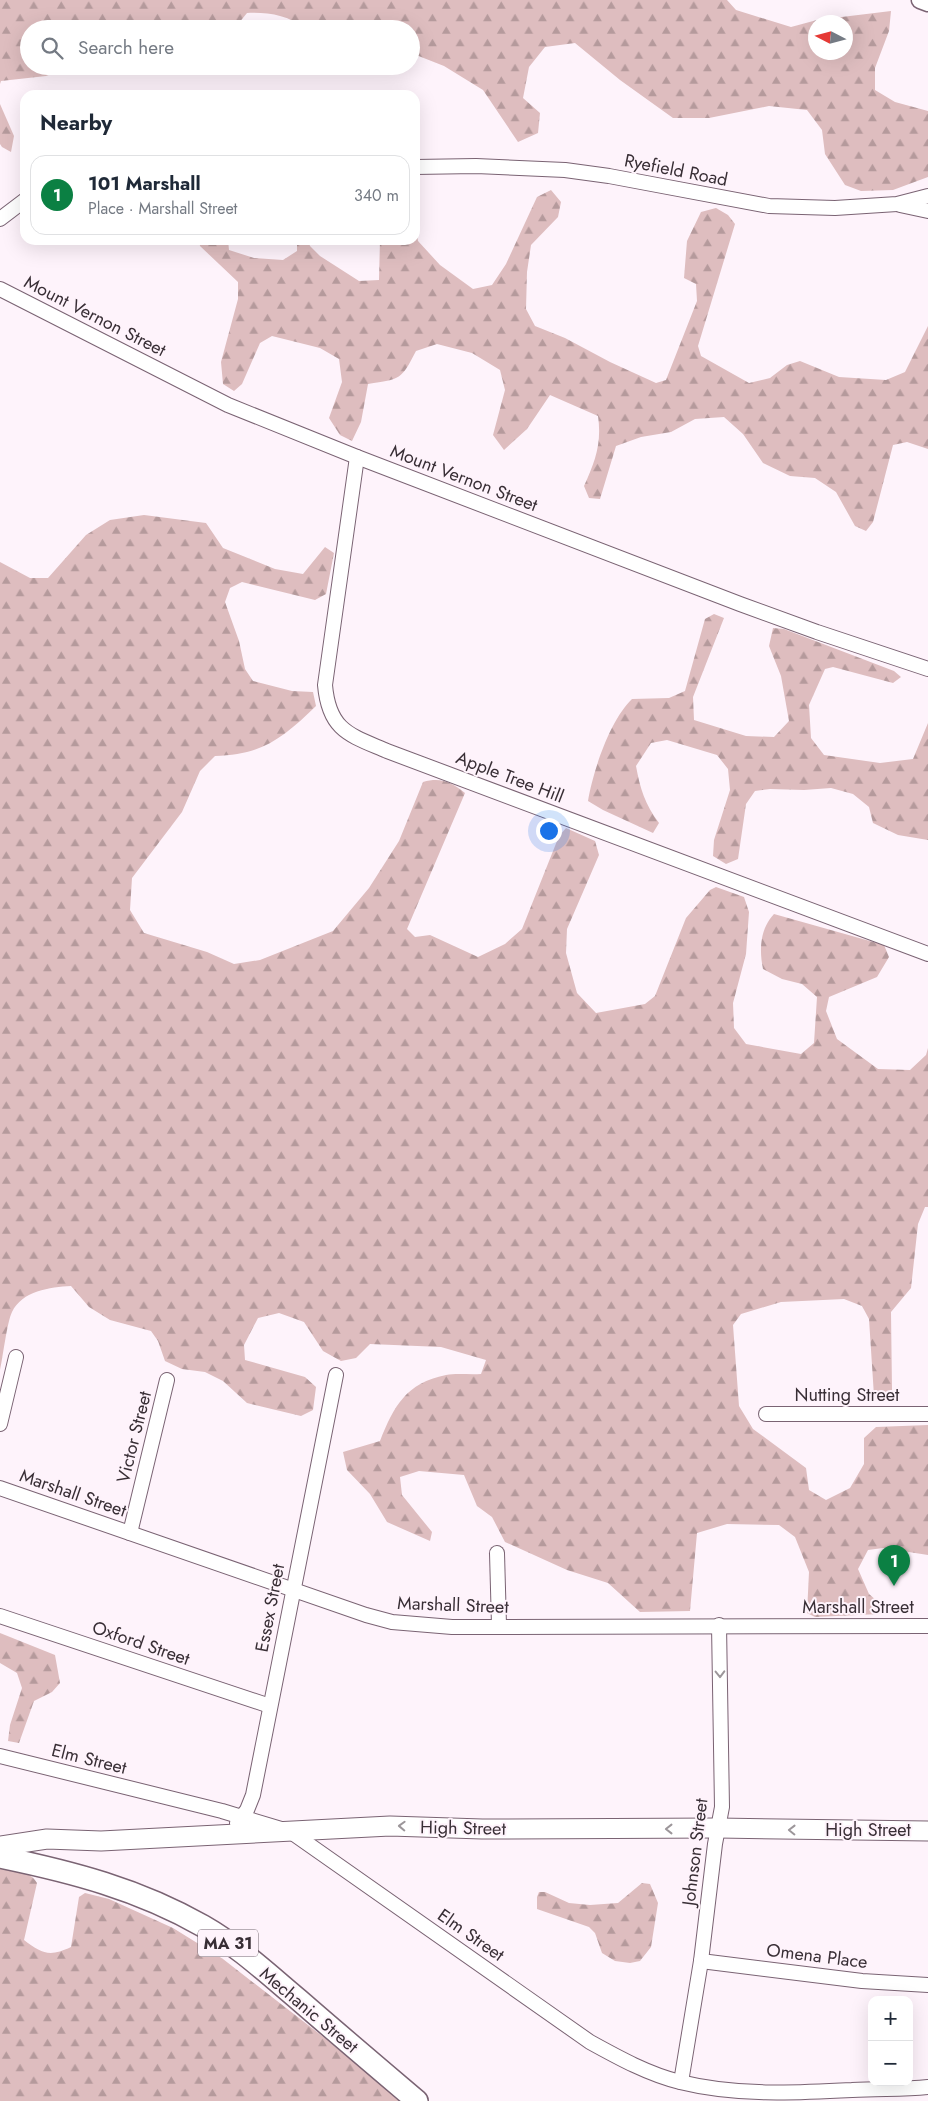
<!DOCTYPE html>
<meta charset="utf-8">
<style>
body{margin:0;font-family:Jost,sans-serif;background:#f2f2f3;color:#1f2937}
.controls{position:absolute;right:15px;bottom:15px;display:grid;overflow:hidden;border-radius:10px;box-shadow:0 5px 20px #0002}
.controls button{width:45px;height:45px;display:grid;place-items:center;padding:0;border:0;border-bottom:1px solid #e0e1e3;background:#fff;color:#1f2937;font:25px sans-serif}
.compass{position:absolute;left:808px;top:15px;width:45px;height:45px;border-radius:50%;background:#fff;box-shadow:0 5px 20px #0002;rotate:276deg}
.you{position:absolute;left:548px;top:830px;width:18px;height:18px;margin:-12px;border:4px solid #fff;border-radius:50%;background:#1a73e8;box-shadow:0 0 0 8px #1a73e833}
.badge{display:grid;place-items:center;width:32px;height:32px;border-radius:50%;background:#0b8043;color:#fff;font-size:16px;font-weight:700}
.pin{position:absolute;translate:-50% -41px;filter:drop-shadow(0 1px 2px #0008)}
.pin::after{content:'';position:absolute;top:26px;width:18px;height:15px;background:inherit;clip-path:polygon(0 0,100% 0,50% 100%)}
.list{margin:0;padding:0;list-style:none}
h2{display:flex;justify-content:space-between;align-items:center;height:65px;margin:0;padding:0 20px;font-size:21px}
h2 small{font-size:16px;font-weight:400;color:#747a83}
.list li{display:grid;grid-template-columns:32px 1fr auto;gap:15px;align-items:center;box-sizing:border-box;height:80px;margin:0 10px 10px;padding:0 10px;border:1px solid #e0e1e3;border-radius:15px}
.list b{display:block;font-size:19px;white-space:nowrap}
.list p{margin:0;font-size:16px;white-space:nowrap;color:#747a83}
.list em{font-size:16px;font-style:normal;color:#747a83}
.icon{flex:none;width:28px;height:28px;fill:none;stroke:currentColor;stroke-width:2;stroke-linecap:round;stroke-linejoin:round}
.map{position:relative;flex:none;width:928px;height:2101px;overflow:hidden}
.search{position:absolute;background:#fff;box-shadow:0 5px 20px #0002;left:20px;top:20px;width:400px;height:55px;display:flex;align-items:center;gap:12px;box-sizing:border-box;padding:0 18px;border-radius:28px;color:#747a83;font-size:19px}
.panel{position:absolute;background:#fff;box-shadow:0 5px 20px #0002;left:20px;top:90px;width:400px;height:155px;border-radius:15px}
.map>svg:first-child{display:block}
</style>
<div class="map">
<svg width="928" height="2101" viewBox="0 0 928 2101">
<defs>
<pattern id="forest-firs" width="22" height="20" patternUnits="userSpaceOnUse" patternTransform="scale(1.25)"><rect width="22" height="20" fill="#debdbf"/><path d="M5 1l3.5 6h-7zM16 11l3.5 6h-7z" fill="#b59a9c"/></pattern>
</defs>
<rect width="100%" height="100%" fill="#fef3fb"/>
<g fill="url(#forest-firs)" fill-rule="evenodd">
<path d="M0,0h727l9,10 55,17 26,-7 74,-9 -2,20 -14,37v22l20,12 33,9v66l-35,13 -32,1 -16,-6 -20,-31 -3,-24 -15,-20 -38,-4 -60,12h-36l-53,-38 -45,-37 -30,4 -16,20 -6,31 17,15 -2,20 -20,9 -35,-52 -39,-24 -33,-13v-24h-106c-16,-14 -38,-17 -58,-16l-13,16h-205v37h44l-27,10 -45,5 -1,3zM816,22h30v30h-30z"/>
<path d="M0,104l14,32 -3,16 -9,-5 -2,-3z"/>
<path d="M551,190l10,12 -3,15 -27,28 -4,27 -1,37 9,17 30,12 45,24 46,21 10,-3 31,-79 -1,-17 -12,-6 3,-37 14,-29 15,-4 12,7 7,9 -37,122 3,10 48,27 21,-5 17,-13 13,-4 39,16 47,3 19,-8 23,-46v123l-21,-7 -14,3 -20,77 -7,9 -11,-5 -19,-34 -21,-14 -25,-2 -27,-13 -20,-29 -19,-17 -29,2 -24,13 -30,5 -25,9 -16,53 -11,-1 -5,-12c11,-24 18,-43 14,-70l-48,-21 -23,34 -23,21 -11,-15 12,-45 -5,-20 -28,-17 -35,-9 -21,7c-15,29 -15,28 -48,33l-7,38 -9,19 -12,-6 -11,-17 13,-36 -3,-23 -19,-11 -48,-12 -12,7 -18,41 -8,7 -11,-7 -2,-22 17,-63v-17l-38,-36 -1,-6h29l1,10 25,8 29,2 14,-9v-11h11l2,6 10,10 39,25 20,-1 1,-40h35v-21l3,22 22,24 33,24 19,-4 14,-21 31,-67z"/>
<path d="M144,515l62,8 17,25 52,21 28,5 22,-27 9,6 -8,41 -11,6 -73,-18 -12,6 -5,14 14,39 6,28 8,12 39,10 21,1 3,14c-33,32 -54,49 -101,50l-15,15 -18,41 -50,66 -2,32 14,23 63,19 27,12 26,-4 73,-29 36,-43 30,-47 24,-59c18,-5 28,0 42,11l-58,136 8,8 15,-2 48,22 27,-13 17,-15 37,-93 7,-8 29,13 4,14 -32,74 -1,24 11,40 19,20 49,-9 10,-8 31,-78 24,-28 6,-3 28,10 5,15 -3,42 -13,49 1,25 12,16 55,10 13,-11 3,-46 -15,-13 -20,-5 -19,-10c-4,-20 -3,-40 11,-55l110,31 5,12 -12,20 -48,20 -3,14 11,28 41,30 32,1 16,-15 2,-7v159h-3l-7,17 -7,64 -20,24 1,78 -9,7 -9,-1 -5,-77 -7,-13 -18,-7 -63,3 -40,12 -8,11 6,81 14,23 53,39 3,22 17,10 24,-12 14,-24v-26l12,-11 52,-2v130l-45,-7 -15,2 -10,19 11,25 16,14 -6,6 -64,3 -8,-4 2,-41 -14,-35 -16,-12 -52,-1 -30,9 -7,78 -50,1 -32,-29 -41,-13 -62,-28 -13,-25 -15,-11 -13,-31 -45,-4 -19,6 2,18 30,37 -2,9 -43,-19 -17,-28 -23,-24 -4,-18 37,-11c14,-35 26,-58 66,-66 11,-2 24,0 35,-1l5,-14 -45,-13 -71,-3 -14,14 -15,3 -18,-10 -19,-29 -25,-9 -21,5 -14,27 1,15 60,17 11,10 -3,23 -12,6 -54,-13 -24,-22 -18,-9 -23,-3 -17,-8 -7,-20 -7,-10 -41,-11 -21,-13 -18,-21c-21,1 -49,5 -59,26 -5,10 -9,45 -12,58v-808l30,16h18l38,-43 24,-15z"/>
<path d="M714,614l10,4 -31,79 1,23 52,16 28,1 15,-16 -8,-45 -12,-30 4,-18 11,1 110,42 7,6 -8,6 -60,-16 -8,2 -16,36 2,33 13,17 56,8 33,-4 15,-36v117l-30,-5 -25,-12 -4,-16 -16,-13 -22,-6 -27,2 -34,-1 -15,2 -9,13 -8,55 -12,5 -13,-8 1,-16 16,-50 -2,-21 -11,-14 -50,-15 -16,3 -15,23c4,22 9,39 23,57l-6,10 -50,-23 -15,-9c5,-30 22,-81 44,-102l37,-1 16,-7 20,-72z"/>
<path d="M0,1633l55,22 5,28 -8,9 -18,9 -15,42 -11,-2 2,-16 12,-37 -5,-15 -17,-10z"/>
<path d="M0,1868c13,3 30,2 37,15l-13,57c18,14 26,17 47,7l8,-50 6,-4 24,6 64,29 50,31 103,80 75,62h-401z"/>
<path d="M642,1883l8,1 8,19 -7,44 -11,14 -10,2 -15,-2 -13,-8 -7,-20 -6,-6 -52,-18v-12l2,-5h6l24,11 21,2 28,-2z"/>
</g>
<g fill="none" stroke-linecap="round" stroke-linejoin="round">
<defs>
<g id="minor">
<path d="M415,167l61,-1 89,4 44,6 160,30 66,2 62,-4 31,-8"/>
<path d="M900,205l28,6"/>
<path d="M0,219l25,-19"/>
<path d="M0,289l228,116 129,52 383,147 77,28 111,37"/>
<path d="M357,457l-32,228c4,46 25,50 62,66l541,203"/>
<path d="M766,1414h162"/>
<path d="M0,1424l16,-67"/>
<path d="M0,1488l366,127 26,7 60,5 476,-1"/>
<path d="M130,1533l37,-153"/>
<path d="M497,1553l2,72"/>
<path d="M0,1616l270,90"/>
<path d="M0,1756l222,55 69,21 299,210c29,16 58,32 90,40 56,14 115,11 172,8 25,-2 51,0 76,-3"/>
<path d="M237,1823l10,-13 6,-15 83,-420"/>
<path d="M701,1961l161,20 66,4"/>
<path d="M681,2082l20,-121 14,-117 7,-37 -3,-182"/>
</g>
<path id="tertiary" d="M920,0l8,3"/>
<path id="secondary" d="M0,1846l47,-7 54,2 289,-15 92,3 236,-1 210,3"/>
<path id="primary" d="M0,1857c72,15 138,32 203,69 35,20 65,48 96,74 39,34 78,67 118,101"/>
</defs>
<use href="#minor" stroke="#7a6373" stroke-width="16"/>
<use href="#tertiary" stroke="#7a6373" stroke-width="19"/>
<use href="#secondary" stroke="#7a6373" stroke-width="21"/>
<use href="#primary" stroke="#7a6373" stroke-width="24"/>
<use href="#minor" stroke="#fff" stroke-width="14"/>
<use href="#tertiary" stroke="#fff" stroke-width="16"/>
<use href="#secondary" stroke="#fff" stroke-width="19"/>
<use href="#primary" stroke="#fff" stroke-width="21"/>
</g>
<defs><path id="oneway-chevron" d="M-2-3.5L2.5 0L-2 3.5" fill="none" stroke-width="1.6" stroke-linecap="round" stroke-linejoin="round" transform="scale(1.25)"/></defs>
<g stroke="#9c969a">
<use href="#oneway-chevron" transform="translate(720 1674) rotate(89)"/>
<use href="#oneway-chevron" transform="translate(402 1826) rotate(-178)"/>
<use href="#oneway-chevron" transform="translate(669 1829) rotate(-180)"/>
<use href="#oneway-chevron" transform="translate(792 1830) rotate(-179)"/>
</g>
<g text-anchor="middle" stroke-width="4" stroke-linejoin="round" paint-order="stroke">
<rect fill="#fef3fb" stroke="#736970" stroke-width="1" x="198" y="1929.5" width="60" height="27" rx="4"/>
<g font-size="16" font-weight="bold" fill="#382e35">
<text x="228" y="1949">MA 31</text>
</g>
<g font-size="18" fill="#382e35" stroke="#fef3fb">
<text transform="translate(676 170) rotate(11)" y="6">Ryefield Road</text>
<text transform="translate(95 316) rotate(27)" y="6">Mount Vernon Street</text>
<text transform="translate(464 478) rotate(21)" y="6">Mount Vernon Street</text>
<text transform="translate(510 777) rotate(21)" y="6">Apple Tree Hill</text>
<text x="847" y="1401">Nutting Street</text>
<text transform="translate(134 1437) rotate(-76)" y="6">Victor Street</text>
<text transform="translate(73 1493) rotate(19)" y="6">Marshall Street</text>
<text transform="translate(453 1605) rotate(2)" y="6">Marshall Street</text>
<text x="858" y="1613">Marshall Street</text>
<text transform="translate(270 1608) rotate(-79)" y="6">Essex Street</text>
<text transform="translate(141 1643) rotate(19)" y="6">Oxford Street</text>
<text transform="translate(89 1759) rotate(14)" y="6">Elm Street</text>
<text transform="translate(463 1828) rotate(1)" y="6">High Street</text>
<text x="868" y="1836">High Street</text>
<text transform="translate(695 1852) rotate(-83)" y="6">Johnson Street</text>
<text transform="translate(471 1935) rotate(35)" y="6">Elm Street</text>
<text transform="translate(817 1956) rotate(7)" y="6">Omena Place</text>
<text transform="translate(309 2010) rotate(40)" y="6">Mechanic Street</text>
</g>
</g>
</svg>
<div class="controls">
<button>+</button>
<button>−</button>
</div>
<svg class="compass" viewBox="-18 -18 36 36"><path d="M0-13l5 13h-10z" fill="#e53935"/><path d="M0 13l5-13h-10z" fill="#747a83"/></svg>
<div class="you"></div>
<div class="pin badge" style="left:894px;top:1586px">1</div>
<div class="search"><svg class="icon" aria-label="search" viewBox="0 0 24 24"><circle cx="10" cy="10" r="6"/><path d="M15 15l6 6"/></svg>Search here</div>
<section class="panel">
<h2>Nearby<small></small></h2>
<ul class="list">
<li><span class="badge">1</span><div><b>101 Marshall</b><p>Place · Marshall Street</p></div><em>340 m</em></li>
</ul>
</section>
</div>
